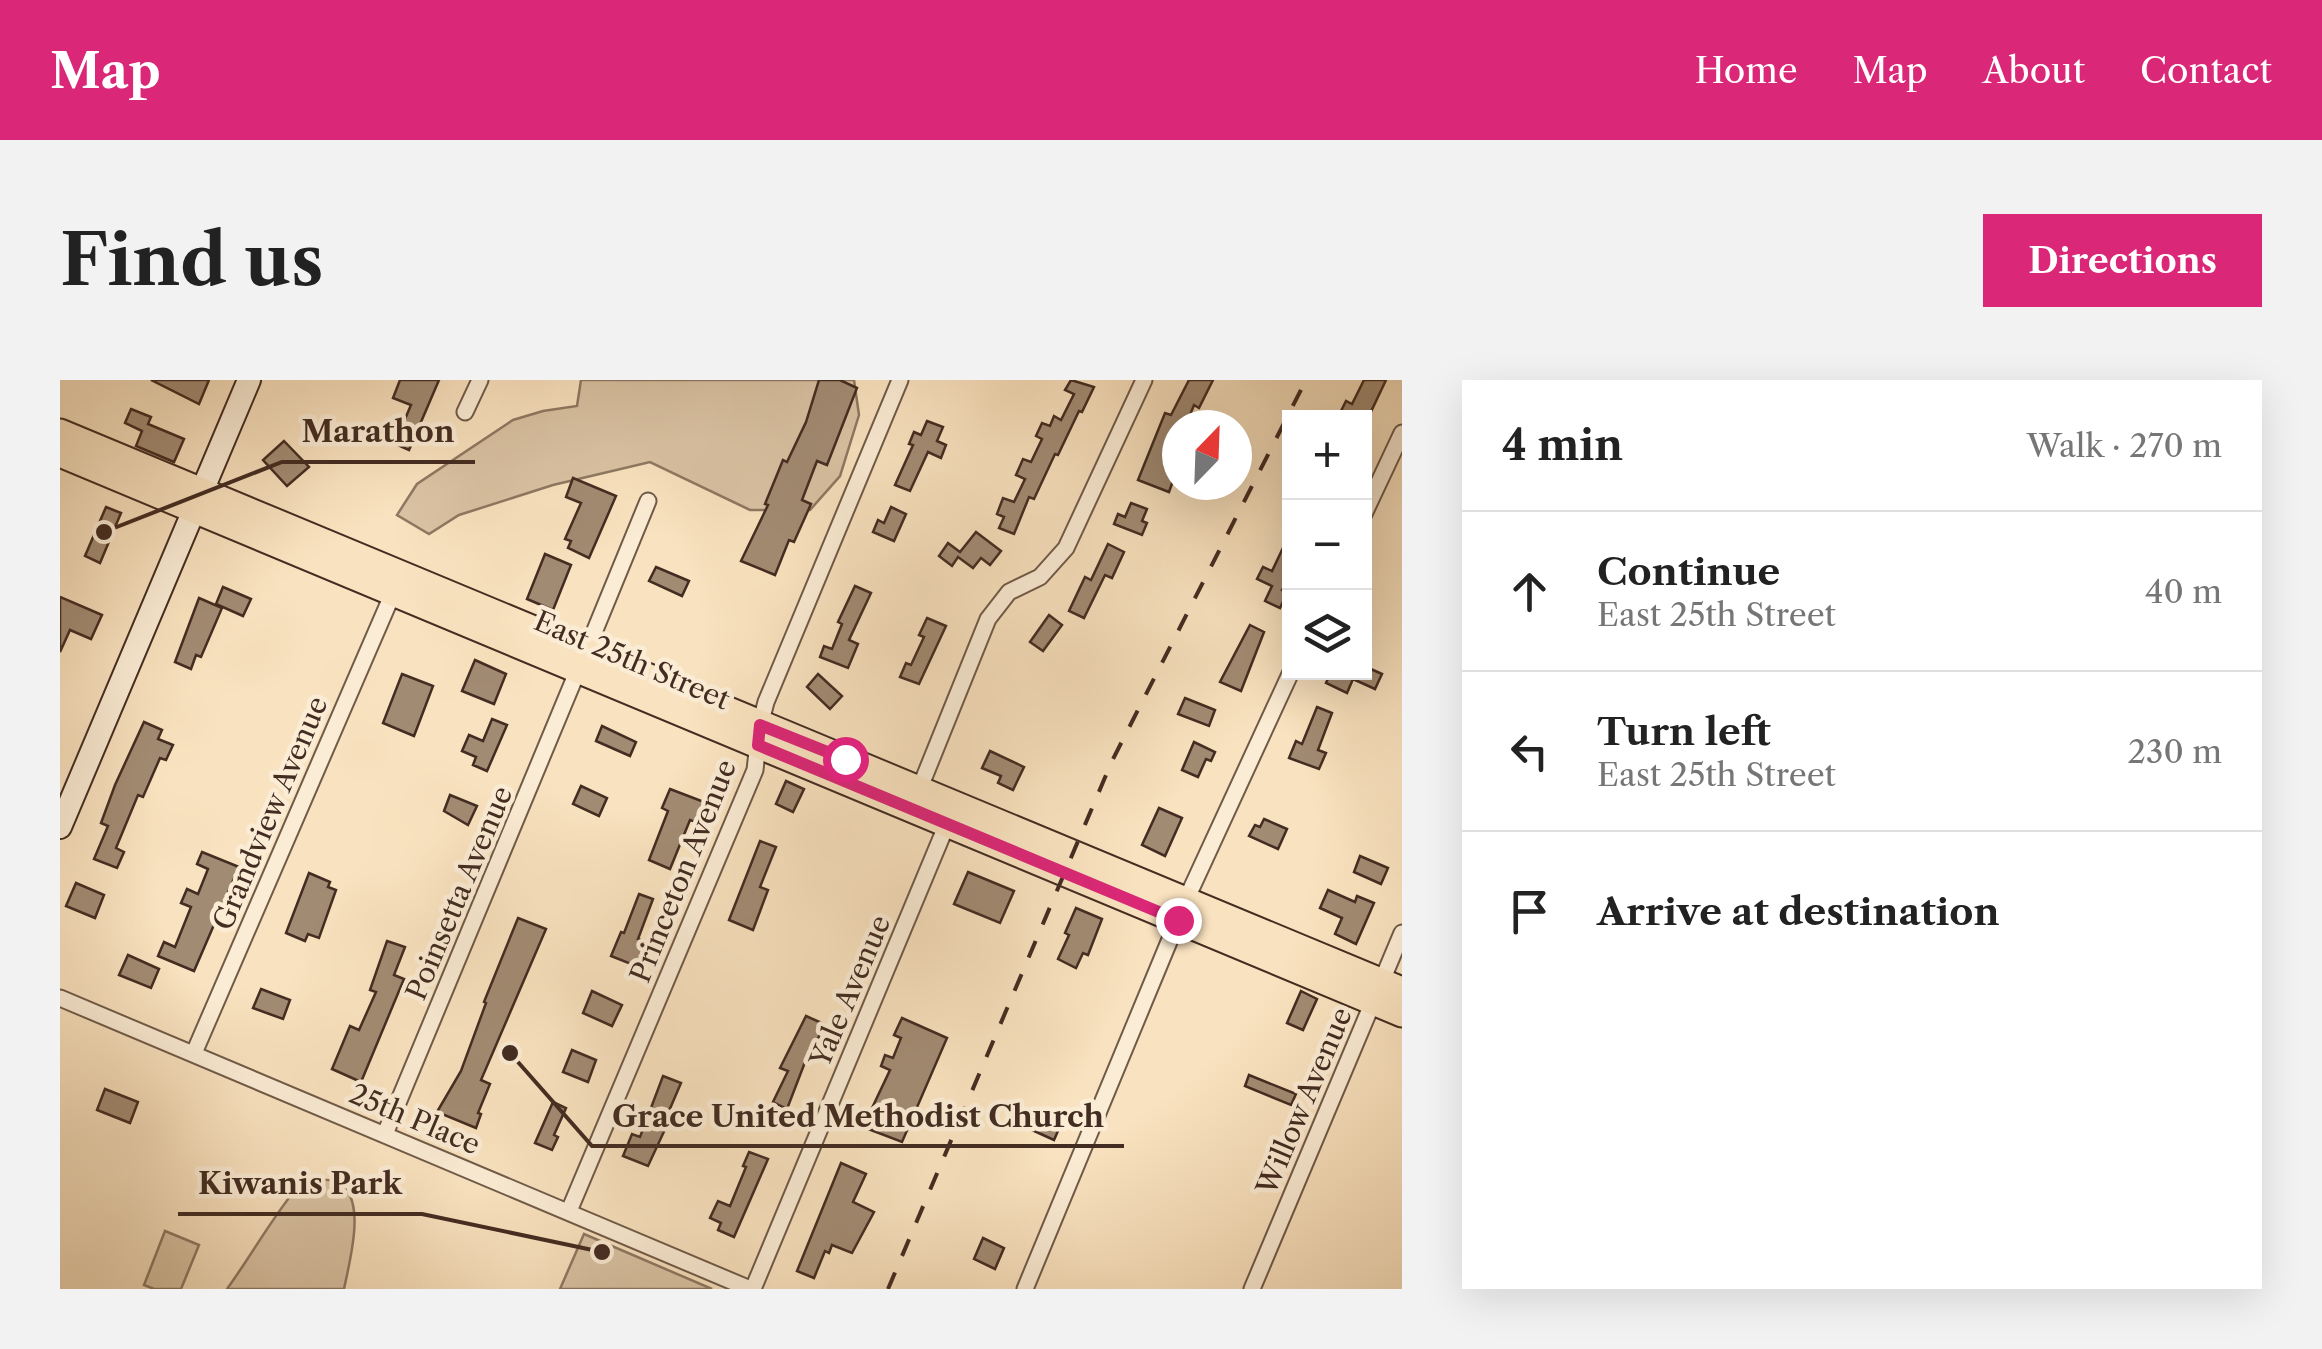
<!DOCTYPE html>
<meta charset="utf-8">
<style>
body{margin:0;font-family:"Libre Caslon Text",serif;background:#f2f2f2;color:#222}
.controls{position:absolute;right:30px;top:30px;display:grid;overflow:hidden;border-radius:0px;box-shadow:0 10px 40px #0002}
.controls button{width:90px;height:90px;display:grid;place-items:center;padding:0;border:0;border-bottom:2px solid #e0e0e0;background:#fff;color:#222;font:50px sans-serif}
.compass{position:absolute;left:1102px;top:30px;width:90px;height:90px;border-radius:50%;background:#fff;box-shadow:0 10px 40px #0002;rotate:23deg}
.stop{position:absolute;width:30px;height:30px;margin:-22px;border:8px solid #db2777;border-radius:50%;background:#fff}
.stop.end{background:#db2777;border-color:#fff;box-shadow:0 2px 10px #0008}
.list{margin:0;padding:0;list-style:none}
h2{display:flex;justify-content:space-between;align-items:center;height:130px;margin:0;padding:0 40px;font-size:42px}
h2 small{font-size:32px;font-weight:400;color:#767676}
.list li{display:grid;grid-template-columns:65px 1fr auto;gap:30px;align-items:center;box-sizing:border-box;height:160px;padding:0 40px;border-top:2px solid #e0e0e0}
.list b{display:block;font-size:38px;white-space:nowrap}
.list p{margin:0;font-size:32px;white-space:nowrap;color:#767676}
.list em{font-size:32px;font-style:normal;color:#767676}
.icon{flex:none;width:55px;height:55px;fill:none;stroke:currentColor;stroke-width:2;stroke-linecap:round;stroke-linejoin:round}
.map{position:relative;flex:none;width:1342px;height:909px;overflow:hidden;border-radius:0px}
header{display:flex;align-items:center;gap:60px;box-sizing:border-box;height:140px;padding:0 50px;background:#db2777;color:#fff}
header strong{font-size:48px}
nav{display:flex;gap:55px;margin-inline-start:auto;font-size:35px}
.intro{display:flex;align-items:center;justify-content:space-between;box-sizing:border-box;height:240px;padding:0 60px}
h1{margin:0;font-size:70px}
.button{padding:25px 45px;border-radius:0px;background:#db2777;color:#fff;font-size:35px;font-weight:700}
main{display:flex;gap:60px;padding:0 60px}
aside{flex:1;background:#fff;border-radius:0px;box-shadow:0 10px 40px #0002}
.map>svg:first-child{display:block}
</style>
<header>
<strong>Map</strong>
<nav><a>Home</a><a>Map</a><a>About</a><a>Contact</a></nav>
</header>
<div class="intro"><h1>Find us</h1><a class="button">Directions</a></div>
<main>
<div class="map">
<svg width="1342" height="909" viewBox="0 0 1342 909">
<rect width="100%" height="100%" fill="#f9e2bf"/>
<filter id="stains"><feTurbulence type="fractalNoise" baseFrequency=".002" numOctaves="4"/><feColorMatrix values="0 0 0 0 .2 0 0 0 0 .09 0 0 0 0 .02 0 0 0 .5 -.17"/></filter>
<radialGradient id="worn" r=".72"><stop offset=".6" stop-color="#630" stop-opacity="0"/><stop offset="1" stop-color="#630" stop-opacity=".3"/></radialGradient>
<g fill="#dac3a4" stroke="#8e7862" stroke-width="2.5">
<path d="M521,0h273l5,35 -19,61 -30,34h-60l-100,-48 -97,23 -94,30 -30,19 -32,-19 20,-31 96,-64 30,-9 34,-5z"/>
<path d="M243,800c9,0 25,-2 33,2 33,13 13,81 8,107h-117c26,-36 47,-75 76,-109z"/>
<path d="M105,851l34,14 -18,44h-27l-10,-4z"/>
<path d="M524,854l128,55h-152z"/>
</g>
<g fill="#a28b73" stroke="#432c21" stroke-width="2.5">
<path d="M91,0h58l-10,24z"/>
<path d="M340,0h39l-30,70 -27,-12 8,-17 12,5 9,-21 -18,-7z"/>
<path d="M759,0h21l17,8 -30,77 -10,-4 -15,39 9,4 -17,38 -5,-2 -14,35 -34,-14 27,-56 -3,-1 18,-44 4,2 19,-40z"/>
<path d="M1011,0l23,7 -12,25 -3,-1 -21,44 -3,-1 -21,45 -5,-2 -15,37 -15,-6 5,-11 -7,-3 6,-16 11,4 11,-23 -9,-4 7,-16 8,3 11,-23 -6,-3 6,-13 8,3 4,-10 7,4 13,-26 -9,-4z"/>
<path d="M1129,0h24l-14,28 -5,-3 -8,20h-9v31l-8,20 5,2 -5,14 -31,-12 27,-67 6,2z"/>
<path d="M1304,0h22l-18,38h-21l2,-4 -8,-3 5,-10 6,3z"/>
<path d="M71,29l20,8 -3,7 36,15 -10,23 -38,-16 6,-15 -17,-8z"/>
<path d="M867,41l16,6 -6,14 9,4 -5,13 -13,-6 -18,39 -15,-6 18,-40 -4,-1 5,-12 7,3z"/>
<path d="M224,61l25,26 -22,19 -24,-26z"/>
<path d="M513,98l43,18 -27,62 -21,-10 3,-7 -6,-2 16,-36 -15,-6z"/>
<path d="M1071,123l16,6 -5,12 5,2 -5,12 -28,-11 4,-10 7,3z"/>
<path d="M46,127l15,6 -21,50 -15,-7z"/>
<path d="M831,127l15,7 -12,27 -21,-9 5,-12 6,3z"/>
<path d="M916,152l25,19 -11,14 -9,-7 -8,10 -15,-11 -6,9 -13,-10 9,-13 12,9z"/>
<path d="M1230,153v42l-8,15 5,3 -7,15 -15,-7 7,-15 -15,-7 6,-12 9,4z"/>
<path d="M1048,164l16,8 -12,26 -7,-3 -21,43 -15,-7 16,-34 6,3z"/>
<path d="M485,174l26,11 -18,45 -26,-11z"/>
<path d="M596,187l33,14 -7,15 -33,-15z"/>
<path d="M795,206l16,7 -22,47 9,4 -10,24 -28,-11 4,-11 8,3 10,-25 -4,-2z"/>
<path d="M163,207l28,12 -8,17 -27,-12z"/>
<path d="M0,217l42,18 -11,24 -21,-9 -10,22z"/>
<path d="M139,218l23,10 -21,49 -5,-2 -5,14 -16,-7z"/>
<path d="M989,235l13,10 -19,26 -13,-9z"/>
<path d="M867,238l19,8 -27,58 -19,-7 6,-14 5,2 13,-28 -5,-2z"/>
<path d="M1190,245l14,7 -23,59 -21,-9z"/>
<path d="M415,280l31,14 -12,30 -32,-13z"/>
<path d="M1304,286l18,8 -7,15 -22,-10 -6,14 -21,-10 5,-11h33z"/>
<path d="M342,294l31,12 -19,50 -31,-13z"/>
<path d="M758,294l24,22 -12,13 -23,-22z"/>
<path d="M1125,318l30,12 -6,16 -31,-12z"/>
<path d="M1257,327l15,6 -14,37 8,3 -7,16 -30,-11 7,-17 6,3z"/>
<path d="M432,339l15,6 -20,46 -14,-6 3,-8 -14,-6 7,-16 14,6z"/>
<path d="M84,342l18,8 -4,9 15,6 -7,15 -6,-2 -17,39 -5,-2 -22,53 8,4 -7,16 -23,-9 14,-33 -7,-3 14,-38z"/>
<path d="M542,346l34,16 -6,14 -34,-15z"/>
<path d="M1134,362l21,10 -4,9 -5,-2 -8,18 -16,-7z"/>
<path d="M930,371l34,16 -11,23 -15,-7 3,-7 -19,-8z"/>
<path d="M726,401l18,8 -11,23 -17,-8z"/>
<path d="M521,406l26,12 -8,18 -26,-12z"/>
<path d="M610,409l34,13 -8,20 -6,-2 -20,49 -21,-9 19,-49 -6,-3z"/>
<path d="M390,415l27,11 -9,19 -24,-14z"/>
<path d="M1099,428l23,10 -17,38 -23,-11z"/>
<path d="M1204,439l23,10 -9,20 -29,-13 6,-11 5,2z"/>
<path d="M700,461l16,6 -16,40 8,3 -15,40 -24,-10z"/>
<path d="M142,472l37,15 -45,104 -36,-15 6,-14 11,5 16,-40 -10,-4 6,-14 11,5 10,-25 -11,-5z"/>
<path d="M1300,476l28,12 -7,16 -27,-12z"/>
<path d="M908,492l46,19 -14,32 -46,-19z"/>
<path d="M249,493l21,9 -2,5 8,3 -17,48 -11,-4 -3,7 -19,-8z"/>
<path d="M16,503l28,12 -9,23 -29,-12z"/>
<path d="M1268,510l27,12 2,-6 17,7 -18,41 -21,-10 7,-16 -22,-10z"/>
<path d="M579,514l14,5 -15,40 8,3 -10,24 -25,-10 10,-24 3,1z"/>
<path d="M1016,528l26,11 -14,36 -5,-2 -7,15 -18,-9 11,-24 -4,-2z"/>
<path d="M458,538l28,11 -65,151 9,4 -12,29 3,1 -5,14 -39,-16 24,-41 25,-68 -2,-1z"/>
<path d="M327,561l18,6 -11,28 10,4 -43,103 -29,-13 18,-43 9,4 17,-38 -6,-2z"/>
<path d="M68,575l31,14 -8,19 -32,-13z"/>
<path d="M201,609l29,11 -7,19 -30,-11z"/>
<path d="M532,611l30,14 -10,21 -29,-13z"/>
<path d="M1241,611l16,8 -14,31 -16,-7z"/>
<path d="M746,636l18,8 -9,22 -3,-2 -25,65 -14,-7 15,-31 -8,-3z"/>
<path d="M842,638l45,20 -45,104 -39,-15 27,-57 -9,-4 4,-11 8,3 8,-20 -7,-3z"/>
<path d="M512,670l24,10 -8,22 -25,-10z"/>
<path d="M1189,695l47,19 -5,11 -46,-19z"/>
<path d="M603,696l18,7 -12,28 4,1 -25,54 -25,-10 9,-22 8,3z"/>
<path d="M45,709l33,13 -8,21 -33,-13z"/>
<path d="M493,722l13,6 -12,27 4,2 -6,13 -17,-7z"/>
<path d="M968,729l33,15 -7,16 -33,-15z"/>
<path d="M689,772l19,7 -34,78 -16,-7 3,-7 -11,-5 8,-17 12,5 16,-39 -3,-1z"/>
<path d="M781,783l25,11 -13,28 21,10 -22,41 -20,-8 -3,8 -4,-2 -11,27 -17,-7z"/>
<path d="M923,858l21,10 -9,21 -21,-10z"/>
</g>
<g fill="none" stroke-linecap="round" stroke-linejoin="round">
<defs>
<g id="street">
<path d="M405,32l15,-32"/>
<path d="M1304,134l38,-81"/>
<path d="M526,272l62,-151"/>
<path d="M859,410l69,-171 21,-27 31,-15 26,-29 78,-168"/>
<path d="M1126,520l105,-228"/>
<path d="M0,618l690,291"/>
<path d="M134,673l199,-460"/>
<path d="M325,754l193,-464"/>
<path d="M509,831l186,-441 5,-45 6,-23 134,-322"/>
<path d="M693,909l194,-465"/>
<path d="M965,909l153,-369"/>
<path d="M1192,909l150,-356"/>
</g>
<path id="secondary" d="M0,447l189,-447"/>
<g id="primary">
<path d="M0,52l1342,558"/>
<path d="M0,74l1342,560"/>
</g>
</defs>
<use href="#street" stroke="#705a48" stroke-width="19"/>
<use href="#secondary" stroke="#432c21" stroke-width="26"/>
<use href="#primary" stroke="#432c21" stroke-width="29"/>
<use href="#street" stroke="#fbecd5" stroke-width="15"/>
<use href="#secondary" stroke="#fbecd5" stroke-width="22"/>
<use href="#primary" stroke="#f9e2bf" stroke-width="25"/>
<path stroke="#432c21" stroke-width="4" stroke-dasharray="18 18" stroke-linecap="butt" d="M828,909l224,-528 194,-381"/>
</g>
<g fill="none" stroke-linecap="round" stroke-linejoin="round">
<path stroke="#db2777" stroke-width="12" d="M785,379l-85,-34 -2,20 420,175"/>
</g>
<g text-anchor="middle" stroke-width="9" stroke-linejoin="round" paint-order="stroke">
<g font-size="28" fill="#432c21" stroke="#fbecd5">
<text transform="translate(572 280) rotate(23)" y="10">East 25th Street</text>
<text transform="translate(210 433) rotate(-67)" y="10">Grandview Avenue</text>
<text transform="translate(623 491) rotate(-68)" y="10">Princeton Avenue</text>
<text transform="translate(399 513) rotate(-67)" y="10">Poinsetta Avenue</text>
<text transform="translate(790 611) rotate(-67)" y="10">Yale Avenue</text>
<text transform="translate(1244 721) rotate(-67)" y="10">Willow Avenue</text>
<text transform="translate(355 739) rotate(23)" y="10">25th Place</text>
</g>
</g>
<path fill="none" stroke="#432c21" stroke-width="4" d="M44 152L222 82H415M450 673L532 766H1064M542 872L362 834H118"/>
<g fill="#432c21" stroke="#fbecd5" stroke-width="4">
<circle cx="44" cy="152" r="10"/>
<circle cx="450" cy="673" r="10"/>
<circle cx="542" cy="872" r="10"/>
</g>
<g font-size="30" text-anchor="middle" font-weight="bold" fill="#432c21" stroke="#fbecd5" stroke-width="9" stroke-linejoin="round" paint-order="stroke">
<text x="318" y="62">Marathon</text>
<text x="798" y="747">Grace United Methodist Church</text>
<text x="240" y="814">Kiwanis Park</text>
</g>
<rect width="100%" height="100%" filter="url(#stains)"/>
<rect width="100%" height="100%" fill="url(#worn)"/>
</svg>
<div class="controls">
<button>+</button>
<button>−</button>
<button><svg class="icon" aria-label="layers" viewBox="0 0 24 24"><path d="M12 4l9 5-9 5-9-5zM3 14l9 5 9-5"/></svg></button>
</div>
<svg class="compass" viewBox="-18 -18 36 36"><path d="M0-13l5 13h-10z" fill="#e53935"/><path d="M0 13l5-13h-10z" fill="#767676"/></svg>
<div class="stop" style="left:785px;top:379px"></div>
<div class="stop end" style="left:1118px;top:540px"></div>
</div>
<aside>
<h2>4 min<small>Walk · 270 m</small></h2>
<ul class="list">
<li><svg class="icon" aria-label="ahead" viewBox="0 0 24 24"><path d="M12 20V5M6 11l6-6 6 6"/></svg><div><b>Continue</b><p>East 25th Street</p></div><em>40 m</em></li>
<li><svg class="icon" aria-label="left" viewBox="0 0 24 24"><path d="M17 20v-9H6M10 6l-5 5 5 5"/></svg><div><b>Turn left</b><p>East 25th Street</p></div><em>230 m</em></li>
<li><svg class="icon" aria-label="arrive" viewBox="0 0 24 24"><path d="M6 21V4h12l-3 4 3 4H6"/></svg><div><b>Arrive at destination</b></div></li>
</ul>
</aside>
</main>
